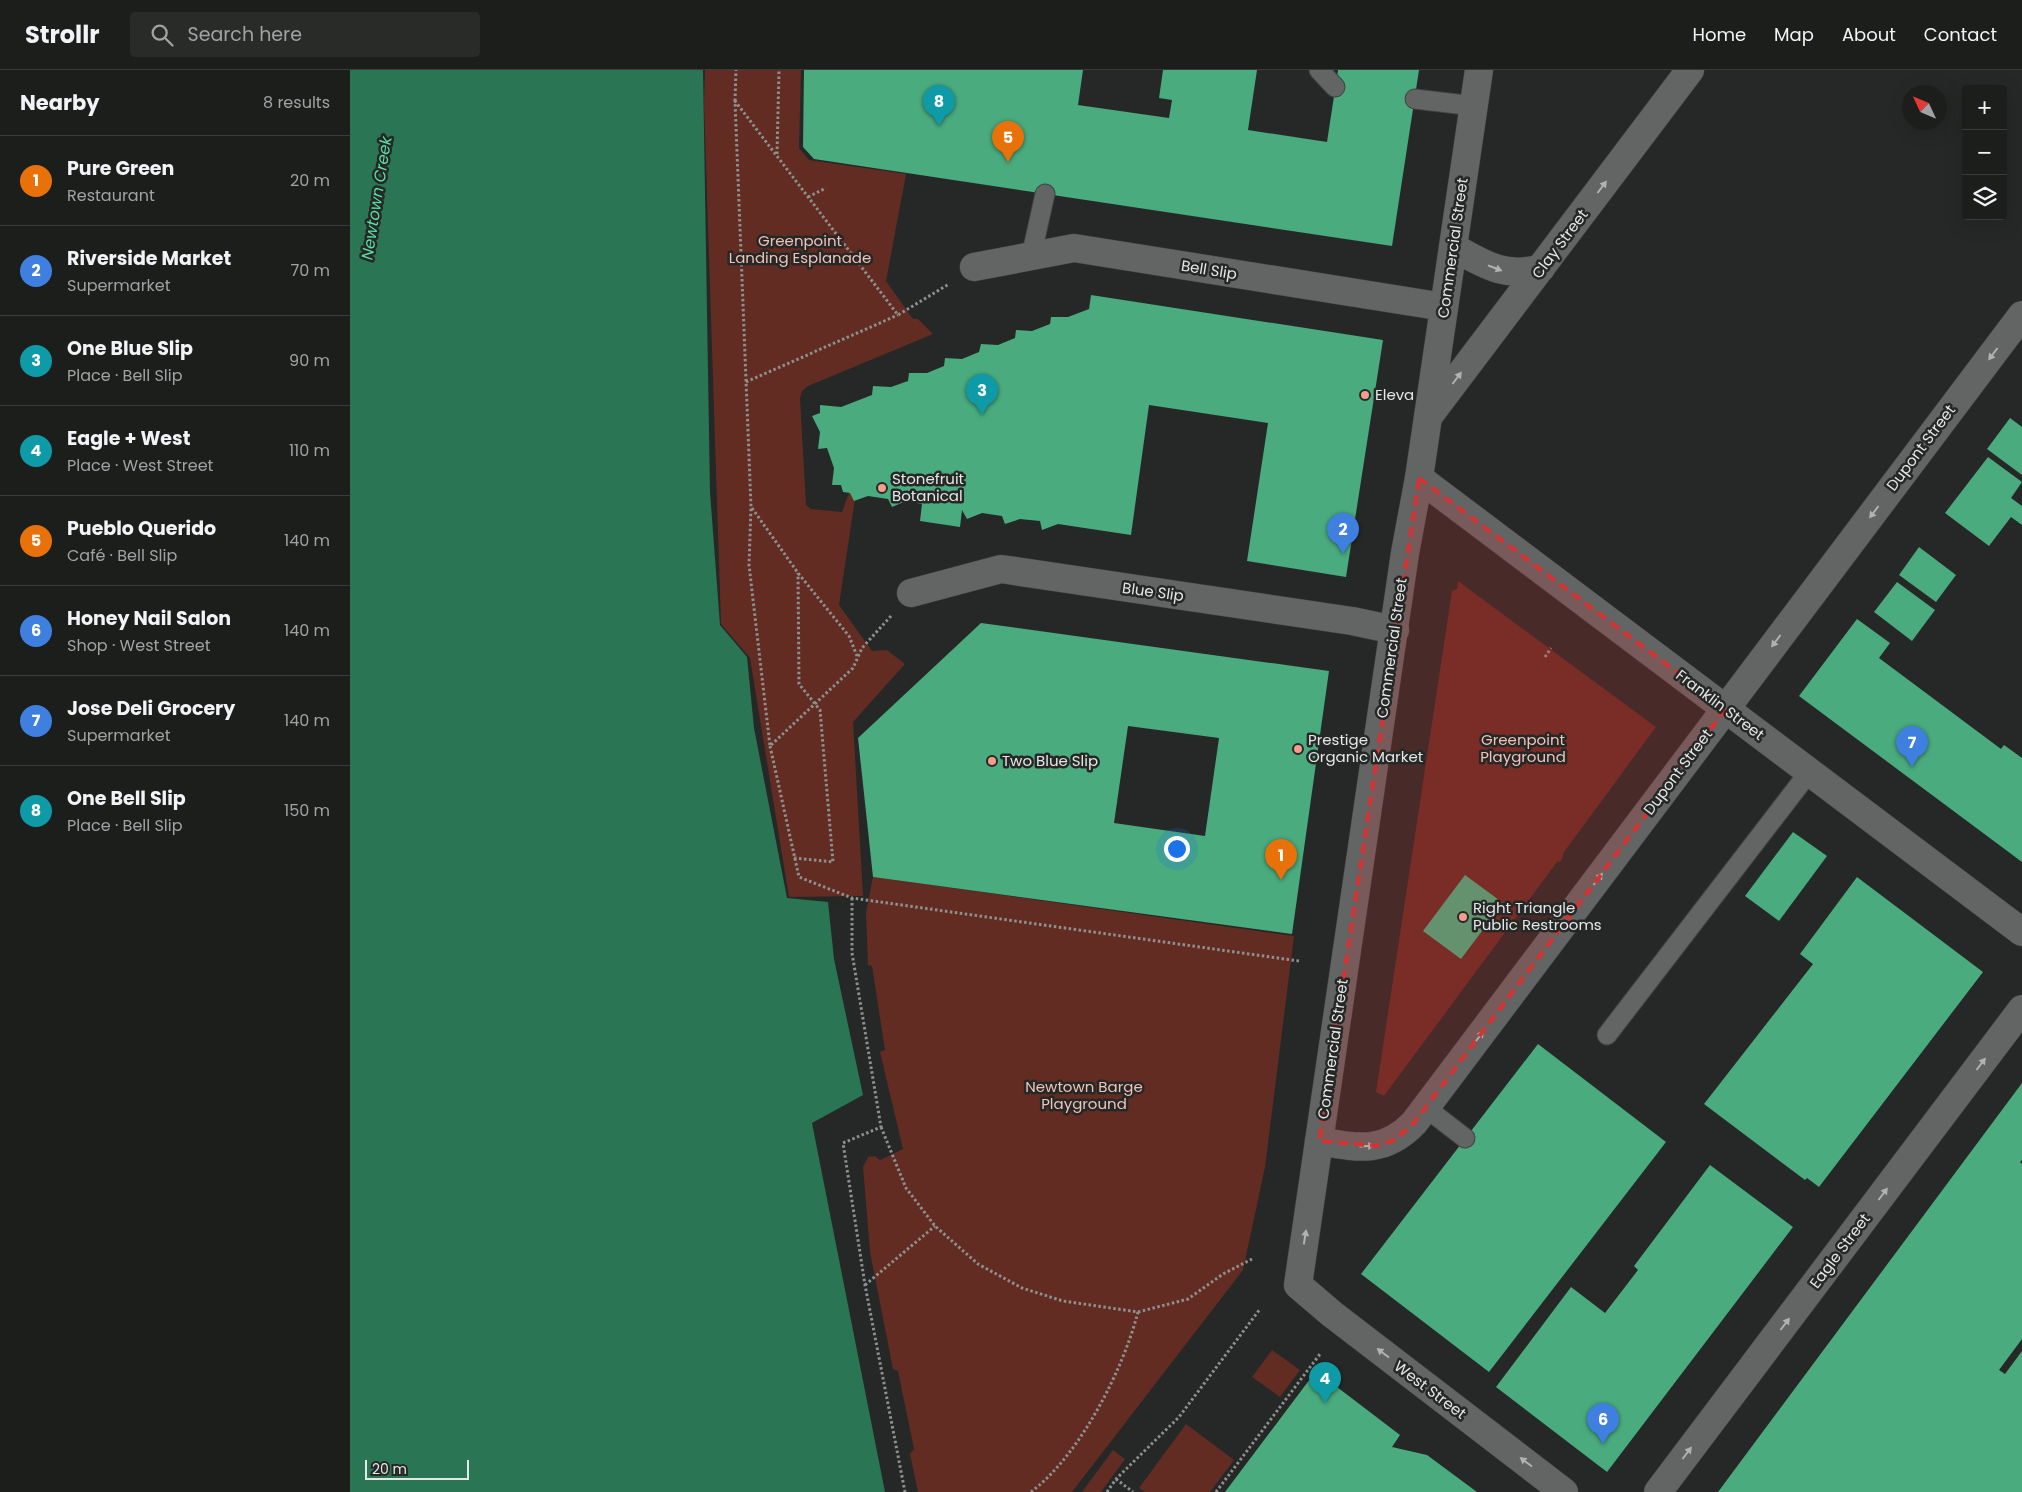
<!DOCTYPE html>
<meta charset="utf-8">
<style>
body{margin:0;font-family:Poppins,sans-serif;background:#292b29;color:#f1f3f6}
.controls{position:absolute;right:15px;top:15px;display:grid;overflow:hidden;border-radius:5px;box-shadow:0 5px 20px #0002}
.controls button{width:45px;height:45px;display:grid;place-items:center;padding:0;border:0;border-bottom:1px solid #3a3c3b;background:#1c1e1c;color:#f1f3f6;font:25px sans-serif}
.compass{position:absolute;left:1552px;top:15px;width:45px;height:45px;border-radius:50%;background:#1c1e1c;box-shadow:0 5px 20px #0002;rotate:314deg}
.scale{position:absolute;left:15px;bottom:12px;width:104px;box-sizing:border-box;padding-left:5px;border:2px solid #e5e7e6;border-top:0;font-size:14px;line-height:18px;white-space:nowrap;color:#e5e7e6;-webkit-text-stroke:4px #252826;paint-order:stroke}
.you{position:absolute;left:826px;top:778px;width:18px;height:18px;margin:-12px;border:4px solid #fff;border-radius:50%;background:#1a73e8;box-shadow:0 0 0 8px #1a73e833}
.badge{display:grid;place-items:center;width:32px;height:32px;border-radius:50%;background:#1a73e8;color:#fff;font-size:16px;font-weight:700}
.pin{position:absolute;translate:-50% -41px;filter:drop-shadow(0 1px 2px #0008)}
.pin::after{content:'';position:absolute;top:26px;width:18px;height:15px;background:inherit;clip-path:polygon(0 0,100% 0,50% 100%)}
.list{margin:0;padding:0;list-style:none}
h2{display:flex;justify-content:space-between;align-items:center;height:65px;margin:0;padding:0 20px;font-size:21px}
h2 small{font-size:16px;font-weight:400;color:#a0a2a3}
.list li{display:grid;grid-template-columns:32px 1fr auto;gap:15px;align-items:center;box-sizing:border-box;height:90px;padding:0 20px;border-top:1px solid #3a3c3b}
.list b{display:block;font-size:19px;white-space:nowrap}
.list p{margin:0;font-size:16px;white-space:nowrap;color:#a0a2a3}
.list em{font-size:16px;font-style:normal;color:#a0a2a3}
.icon{flex:none;width:28px;height:28px;fill:none;stroke:currentColor;stroke-width:2;stroke-linecap:round;stroke-linejoin:round}
.map{position:relative;flex:none;width:1672px;height:1422px;overflow:hidden}
header{display:flex;align-items:center;gap:30px;box-sizing:border-box;height:70px;padding:0 25px;background:#1c1e1c;border-bottom:1px solid #3a3c3b}
header strong{font-size:24px}
nav{display:flex;gap:28px;margin-inline-start:auto;font-size:18px}
.search{width:350px;height:45px;background:#292b29;display:flex;align-items:center;gap:12px;box-sizing:border-box;padding:0 18px;border-radius:5px;color:#a0a2a3;font-size:19px}
main{display:flex}
aside{flex:1;background:#1c1e1c}
.map>svg:first-child{display:block}
</style>
<header>
<strong>Strollr</strong>
<div class="search"><svg class="icon" aria-label="search" viewBox="0 0 24 24"><circle cx="10" cy="10" r="6"/><path d="M15 15l6 6"/></svg>Search here</div>
<nav><a>Home</a><a>Map</a><a>About</a><a>Contact</a></nav>
</header>
<main>
<aside>
<h2>Nearby<small>8 results</small></h2>
<ul class="list">
<li><span class="badge" style="background:#e8710a">1</span><div><b>Pure Green</b><p>Restaurant</p></div><em>20 m</em></li>
<li><span class="badge" style="background:#3f7fe0">2</span><div><b>Riverside Market</b><p>Supermarket</p></div><em>70 m</em></li>
<li><span class="badge" style="background:#0f9aa8">3</span><div><b>One Blue Slip</b><p>Place · Bell Slip</p></div><em>90 m</em></li>
<li><span class="badge" style="background:#0f9aa8">4</span><div><b>Eagle + West</b><p>Place · West Street</p></div><em>110 m</em></li>
<li><span class="badge" style="background:#e8710a">5</span><div><b>Pueblo Querido</b><p>Café · Bell Slip</p></div><em>140 m</em></li>
<li><span class="badge" style="background:#3f7fe0">6</span><div><b>Honey Nail Salon</b><p>Shop · West Street</p></div><em>140 m</em></li>
<li><span class="badge" style="background:#3f7fe0">7</span><div><b>Jose Deli Grocery</b><p>Supermarket</p></div><em>140 m</em></li>
<li><span class="badge" style="background:#0f9aa8">8</span><div><b>One Bell Slip</b><p>Place · Bell Slip</p></div><em>150 m</em></li>
</ul>
</aside>
<div class="map">
<svg width="1672" height="1422" viewBox="0 0 1672 1422">
<rect width="100%" height="100%" fill="#252826"/>
<g fill="#622c23">
<path d="M355,0h96l-2,78 10,12 97,14 -20,107 27,38h5l15,15 -125,52 -6,5 -2,7 6,107 5,4 31,3 8,-22 5,9 -16,106 33,46 15,-1 18,14 -52,58 10,174 -74,1 -39,-239 -29,-34 -17,-521z"/>
<path d="M1108,511l198,146 -92,125 -3,9 -4,1 -173,234 -8,-4 76,-501 5,-2z"/>
<path d="M523,807l421,59 -29,231 -22,103 -171,222h-154l-8,-38 4,-5 -16,-78 -5,-2 -23,-117 -7,-85 5,-10 7,-1 5,4 23,-11 -23,-97 5,-2 -13,-84 -4,-1 -2,-52z"/>
<path d="M922,1280l28,20 -20,27 -28,-20z"/>
<path d="M836,1354l48,36 -24,32h-65l-6,-4z"/>
<path d="M763,1380l12,9 -24,33h-19z"/>
</g>
<path fill="#297554" d="M0,0h353l7,422 10,133 27,32 7,71 33,170 41,4 6,57 29,136 -51,28 73,369h-535z"/>
<g fill="#49ab7e" fill-rule="evenodd">
<path d="M454,0h279l-5,35 91,13 3,-18 -13,-2 4,-28h94l-9,60 79,12 11,-72h81l-27,176 -578,-87 -11,-12z"/>
<path d="M741,225l292,45 -37,237 -99,-16 21,-138 -119,-18 -18,130 -73,-11 -16,6 -2,-9 -20,-2 -15,5 -3,-8 -20,-3 -15,6 -5,-9 -2,17 -40,-6 2,-17 -16,-3 -14,6 -4,-8 -20,-3 -14,5 -4,-8 -7,-1 -2,-7h-9l2,-17 -7,-20 -9,1 2,-17 -8,-16 8,-3v-8l21,2 31,-12 1,-9 18,1 17,-6 1,-8h18l17,-7 1,-8 17,1 17,-7 2,-8 17,1 17,-7 1,-8 16,1 18,-7 1,-7h17l21,-8z"/>
<path d="M1660,348l12,9v48l-35,-26z"/>
<path d="M1638,387l34,25 -11,16 11,8v19l-11,-8 -22,29 -44,-33z"/>
<path d="M1569,477l37,28 -20,27 -37,-27z"/>
<path d="M1547,512l38,28 -23,31 -38,-29z"/>
<path d="M1507,549l33,24 -11,15 122,91 3,-4 18,13v104l-223,-166z"/>
<path d="M631,553l348,48 -37,263 -419,-57 -15,-139zM778,656l91,12 -14,98 -91,-13z"/>
<path d="M1443,762l34,24 -48,65 -34,-25z"/>
<path d="M1115,805l38,28 -42,56 -38,-28z"/>
<path d="M1507,807l126,95 -164,215 -12,-9 -2,2 -101,-76 109,-140 -13,-10z"/>
<path d="M1188,974l128,98 -177,230 -128,-98z"/>
<path d="M1672,1013v77l-2,2 2,2v175l-23,31 6,4 17,-23v141h-304z"/>
<path d="M1360,1095l83,62 -186,245 -111,-85 75,-100 34,26 33,-43 -4,-4z"/>
<path d="M966,1301l84,64 -8,12 35,8 50,37h-252z"/>
</g>
<g fill="none" stroke-linecap="round" stroke-linejoin="round">
<defs>
<g id="service">
<path d="M969,0l16,17"/>
<path d="M1065,29l59,7"/>
<path d="M681,187l14,-63"/>
<path d="M1257,965l203,-264"/>
<path d="M1076,1038l39,30"/>
</g>
<g id="minor">
<path d="M624,197l100,-19 370,59"/>
<path d="M1078,347l262,-347"/>
<path d="M1069,408l-14,75 -107,732 34,29 232,178"/>
<path d="M561,523l90,-24 351,52 43,9"/>
<path d="M969,1071c39,7 65,13 95,-18l608,-808"/>
<path d="M1308,1422l364,-483"/>
</g>
<g id="tertiary">
<path d="M1129,0l-60,408 603,454"/>
<path d="M1103,177c30,17 53,32 88,21"/>
</g>
</defs>
<use href="#service" stroke="#424443" stroke-width="21"/>
<use href="#minor" stroke="#424443" stroke-width="29"/>
<use href="#tertiary" stroke="#424443" stroke-width="29"/>
<g stroke="#8d908e" stroke-width="3" stroke-dasharray="2.5 2.5" stroke-linecap="butt">
<path d="M385,31l1,-31"/>
<path d="M427,84l2,-84"/>
<path d="M458,127l18,-9"/>
<path d="M396,312l152,-67"/>
<path d="M402,438l46,65 51,63 8,20"/>
<path d="M541,546l-29,32 -9,20 -83,78 -21,-181 2,-58 -16,-406 163,214 51,-31"/>
<path d="M1195,587l6,-9"/>
<path d="M420,676l29,131 53,21 447,63"/>
<path d="M444,788l39,4 -13,-152 -21,-26 -1,-111"/>
<path d="M502,828v55l29,174 -38,16 22,142 40,207"/>
<path d="M531,1057l25,61 29,38 43,38 44,24 41,13 75,11 50,-13 35,-25 29,-15"/>
<path d="M515,1215l70,-59"/>
<path d="M766,1409l17,13"/>
<path d="M681,1422c49,-37 92,-122 107,-180"/>
<path d="M757,1422l9,-13 63,-62 81,-108"/>
<path d="M866,1422l104,-138"/>
</g>
<use href="#service" stroke="#626564" stroke-width="19"/>
<use href="#minor" stroke="#626564" stroke-width="28"/>
<use href="#tertiary" stroke="#626564" stroke-width="28"/>
</g>
<defs><path id="oneway-solid" d="M-6-.8H1V-3.2L6.5 0L1 3.2V.8H-6Z" transform="scale(1.25)"/></defs>
<g fill="#b1b3b2">
<use href="#oneway-solid" transform="translate(1252 117) rotate(-53)"/>
<use href="#oneway-solid" transform="translate(1145 198) rotate(21)"/>
<use href="#oneway-solid" transform="translate(1643 284) rotate(127)"/>
<use href="#oneway-solid" transform="translate(1107 308) rotate(-53)"/>
<use href="#oneway-solid" transform="translate(1524 442) rotate(127)"/>
<use href="#oneway-solid" transform="translate(1426 571) rotate(127)"/>
<use href="#oneway-solid" transform="translate(1248 809) rotate(-53)"/>
<use href="#oneway-solid" transform="translate(1129 967) rotate(-53)"/>
<use href="#oneway-solid" transform="translate(1631 994) rotate(-53)"/>
<use href="#oneway-solid" transform="translate(1017 1076) rotate(-3)"/>
<use href="#oneway-solid" transform="translate(1533 1124) rotate(-53)"/>
<use href="#oneway-solid" transform="translate(955 1167) rotate(-81)"/>
<use href="#oneway-solid" transform="translate(1435 1254) rotate(-53)"/>
<use href="#oneway-solid" transform="translate(1033 1283) rotate(-143)"/>
<use href="#oneway-solid" transform="translate(1337 1383) rotate(-53)"/>
<use href="#oneway-solid" transform="translate(1176 1392) rotate(-143)"/>
</g>
<path fill="#d73232" fill-opacity="0.2" stroke="#d73232" stroke-width="4" stroke-dasharray="10 6" stroke-linejoin="round" d="M1069,408l307,231 -312,414 -19,17 -18,6 -58,-5z"/>
<g fill="#f49d8c" stroke="#252826" stroke-width="2">
<circle cx="1015" cy="325" r="5"/>
<circle cx="532" cy="418" r="5"/>
<circle cx="948" cy="679" r="5"/>
<circle cx="642" cy="691" r="5"/>
<circle cx="1113" cy="847" r="5"/>
</g>
<g text-anchor="middle" stroke-width="5" stroke-linejoin="round" paint-order="stroke">
<g font-size="15" fill="#f2c2b8" stroke="#252826">
<text x="450" y="176">Greenpoint<tspan x="450" dy="17">Landing Esplanade</tspan></text>
<text x="1173" y="675">Greenpoint<tspan x="1173" dy="17">Playground</tspan></text>
<text x="734" y="1022">Newtown Barge<tspan x="734" dy="17">Playground</tspan></text>
</g>
<g font-size="15" fill="#e5e7e6" stroke="#252826">
<text transform="translate(1210 174) rotate(-53)" y="5">Clay Street</text>
<text transform="translate(1103 178) rotate(-82)" y="5">Commercial Street</text>
<text transform="translate(859 200) rotate(9)" y="5">Bell Slip</text>
<text transform="translate(1571 378) rotate(-53)" y="5">Dupont Street</text>
<text transform="translate(803 522) rotate(8)" y="5">Blue Slip</text>
<text transform="translate(1042 578) rotate(-82)" y="5">Commercial Street</text>
<text transform="translate(1370 635) rotate(37)" y="5">Franklin Street</text>
<text transform="translate(1328 702) rotate(-53)" y="5">Dupont Street</text>
<text transform="translate(983 979) rotate(-82)" y="5">Commercial Street</text>
<text transform="translate(1490 1181) rotate(-53)" y="5">Eagle Street</text>
<text transform="translate(1080 1320) rotate(37)" y="5">West Street</text>
</g>
<g font-size="15" fill="#e5e7e6" stroke="#252826" text-anchor="start">
<text x="1025" y="330">Eleva</text>
<text x="542" y="414">Stonefruit<tspan x="542" dy="17">Botanical</tspan></text>
<text x="958" y="675">Prestige<tspan x="958" dy="17">Organic Market</tspan></text>
<text x="652" y="696">Two Blue Slip</text>
<text x="1123" y="843">Right Triangle<tspan x="1123" dy="17">Public Restrooms</tspan></text>
</g>
<g font-size="16" font-style="italic" fill="#5adea3" stroke="#252826">
<text transform="translate(26 128) rotate(-81)" y="6">Newtown Creek</text>
</g>
</g>
</svg>
<div class="controls">
<button>+</button>
<button>−</button>
<button><svg class="icon" aria-label="layers" viewBox="0 0 24 24"><path d="M12 4l9 5-9 5-9-5zM3 14l9 5 9-5"/></svg></button>
</div>
<svg class="compass" viewBox="-18 -18 36 36"><path d="M0-13l5 13h-10z" fill="#e53935"/><path d="M0 13l5-13h-10z" fill="#a0a2a3"/></svg>
<div class="scale">20 m</div>
<div class="you"></div>
<div class="pin badge" style="left:931px;top:810px;background:#e8710a">1</div>
<div class="pin badge" style="left:993px;top:484px;background:#3f7fe0">2</div>
<div class="pin badge" style="left:632px;top:345px;background:#0f9aa8">3</div>
<div class="pin badge" style="left:975px;top:1333px;background:#0f9aa8">4</div>
<div class="pin badge" style="left:658px;top:92px;background:#e8710a">5</div>
<div class="pin badge" style="left:1253px;top:1374px;background:#3f7fe0">6</div>
<div class="pin badge" style="left:1562px;top:697px;background:#3f7fe0">7</div>
<div class="pin badge" style="left:589px;top:56px;background:#0f9aa8">8</div>
</div>
</main>
